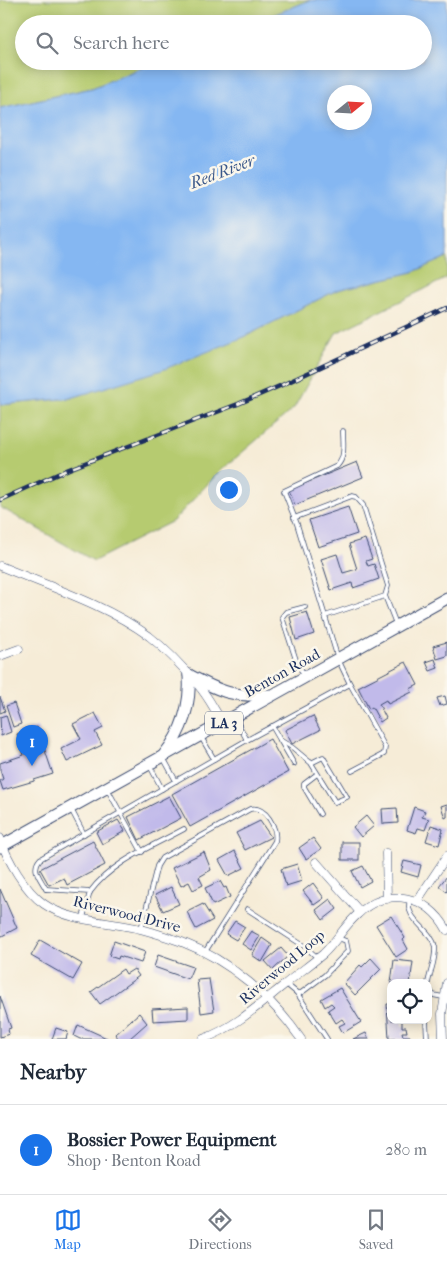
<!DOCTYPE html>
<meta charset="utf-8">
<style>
body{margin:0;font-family:"IM FELL French Canon",serif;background:#f6f6f7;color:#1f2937}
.controls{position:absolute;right:15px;bottom:15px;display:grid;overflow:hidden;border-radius:10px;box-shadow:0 2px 12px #0003}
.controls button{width:45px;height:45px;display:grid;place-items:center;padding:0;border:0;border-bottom:1px solid #e0e1e3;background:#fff;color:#1f2937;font:25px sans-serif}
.compass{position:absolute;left:327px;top:85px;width:45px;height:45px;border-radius:50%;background:#fff;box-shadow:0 2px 12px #0003;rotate:72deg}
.you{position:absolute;left:228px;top:489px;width:18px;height:18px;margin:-12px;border:4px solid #fff;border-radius:50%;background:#1a73e8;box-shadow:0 0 0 8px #1a73e833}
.badge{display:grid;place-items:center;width:32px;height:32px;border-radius:50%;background:#1a73e8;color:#fff;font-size:16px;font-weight:700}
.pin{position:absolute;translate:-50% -41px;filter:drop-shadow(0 1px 2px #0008)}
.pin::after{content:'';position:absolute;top:26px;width:18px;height:15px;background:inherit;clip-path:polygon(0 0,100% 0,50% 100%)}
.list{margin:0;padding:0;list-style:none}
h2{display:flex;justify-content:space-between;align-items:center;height:65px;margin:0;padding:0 20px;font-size:21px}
h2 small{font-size:16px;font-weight:400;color:#747a83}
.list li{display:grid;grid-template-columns:32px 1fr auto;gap:15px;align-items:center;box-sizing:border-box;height:90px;padding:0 20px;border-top:1px solid #e0e1e3}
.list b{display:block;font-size:19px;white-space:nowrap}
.list p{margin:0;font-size:16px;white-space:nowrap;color:#747a83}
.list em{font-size:16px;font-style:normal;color:#747a83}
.icon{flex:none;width:28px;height:28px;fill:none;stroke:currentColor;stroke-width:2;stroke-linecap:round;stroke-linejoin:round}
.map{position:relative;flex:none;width:447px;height:1039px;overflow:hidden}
.search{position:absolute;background:#fff;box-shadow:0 2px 12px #0003;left:15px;right:15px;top:15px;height:55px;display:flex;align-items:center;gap:12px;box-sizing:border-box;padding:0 18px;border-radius:28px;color:#747a83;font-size:19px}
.sheet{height:155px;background:#fff}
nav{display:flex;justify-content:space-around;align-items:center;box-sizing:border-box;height:70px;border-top:1px solid #e0e1e3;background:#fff;font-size:14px;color:#747a83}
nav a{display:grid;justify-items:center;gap:2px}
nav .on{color:#1a73e8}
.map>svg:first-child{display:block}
</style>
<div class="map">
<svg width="447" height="1039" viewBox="0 0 447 1039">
<rect width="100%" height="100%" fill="#fbf7ec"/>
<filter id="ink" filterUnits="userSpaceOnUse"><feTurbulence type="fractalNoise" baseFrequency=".02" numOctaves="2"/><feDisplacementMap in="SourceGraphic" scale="10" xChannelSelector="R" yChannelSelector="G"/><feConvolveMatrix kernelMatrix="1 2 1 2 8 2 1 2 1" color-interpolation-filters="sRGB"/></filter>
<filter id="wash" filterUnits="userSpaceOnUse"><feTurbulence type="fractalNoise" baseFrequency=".0096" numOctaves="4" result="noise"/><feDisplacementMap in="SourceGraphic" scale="20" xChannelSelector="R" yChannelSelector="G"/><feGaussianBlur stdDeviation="1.12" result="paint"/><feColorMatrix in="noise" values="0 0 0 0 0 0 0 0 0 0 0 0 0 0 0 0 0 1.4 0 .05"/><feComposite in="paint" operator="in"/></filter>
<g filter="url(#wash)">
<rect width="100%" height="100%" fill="#f6ecd7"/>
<g fill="#b6cb6f" stroke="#687d66">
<path d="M0,0h310l-59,24h-227v37h134l-66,27 -92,20z"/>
<path d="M447,257v21l-111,55 -42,75 -77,66 -44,47 -79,40 -94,-54v-102l71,-7 173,-61 93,-47 76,-18z"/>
</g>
<path fill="#85b7f2" stroke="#5073a8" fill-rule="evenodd" d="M310,0h137v257l-34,15 -76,18 -93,47 -82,33 -91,28 -71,7v-297l92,-20 66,-27h265v-37h-172zM334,92h30v30h-30z"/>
<g id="blocks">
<g fill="#c1baea">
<path d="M357,462l6,15 -68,28 -6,-15z"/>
<path d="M348,507l9,27 -39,13 -9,-27z"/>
<path d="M365,539l7,20 -6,2 2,5 6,-2 5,15 -26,9 -1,-5 -21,7 -10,-31 16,-5 6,19 14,-4 -8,-25z"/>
<path d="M307,612l7,22 -18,6 -6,-23z"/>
<path d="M447,642v14l-10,3 -4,-13z"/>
<path d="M435,659l3,9 -8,3 -4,-9z"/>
<path d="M406,662l12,23 -8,4 2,3 -24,12 -2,-4 -7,4 7,14 -6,4 -8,-15 -3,2 -11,-22z"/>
<path d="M445,696l2,8 -7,2 -3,-8z"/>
<path d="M0,697l5,14 -5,2z"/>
<path d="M14,703l7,21 -8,3 -7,-21z"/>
<path d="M95,713l8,15 -8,4 7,13 -35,17 -6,-13 20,-10 -8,-15z"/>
<path d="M6,715l5,17 -10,4 -1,-19z"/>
<path d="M313,716l7,14 -28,14 -7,-14z"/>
<path d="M37,727l16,47 -19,6v1l-31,9 -3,-9 3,-2 -3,-9v-7l24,-8 -7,-21z"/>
<path d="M270,739l18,33 -98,55 -18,-33z"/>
<path d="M169,796l12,22 -42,22 -11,-23z"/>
<path d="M447,804v13l-2,1 -4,-12z"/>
<path d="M414,807l11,4 -3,6 7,2 -4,11 -7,-2 -2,5 -9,-3z"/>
<path d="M397,808l1,15 -15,1 -1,-15z"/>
<path d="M366,816l8,10 -13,11 -8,-10z"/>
<path d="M118,820l7,11 -23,13 -6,-12z"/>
<path d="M260,821l11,16 -26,13 -9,-17z"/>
<path d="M431,825l12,4 -4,16 -13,-4z"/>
<path d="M313,838l8,11 -15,10 -7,-11z"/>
<path d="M93,841l12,24 -38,20 -3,-7 -15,7 -9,-16z"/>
<rect x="342" y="842" width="17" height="18"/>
<path d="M235,851l9,17 -16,8 -9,-16z"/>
<path d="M204,852l7,18 -12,7 4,8 -10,5 -4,-8 -8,4 -9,-18z"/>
<path d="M404,861l17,4 -3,12 -17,-5z"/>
<path d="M297,864l5,17 -16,5 -5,-17z"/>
<path d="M363,866l8,15 -11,6 -8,-16z"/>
<path d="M447,876v16l-8,-6z"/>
<path d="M220,881l4,7 2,-1 4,10 -17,8 -8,-17z"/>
<path d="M313,883l11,15 -10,7 -11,-14z"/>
<path d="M171,887l8,17 -16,7 -8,-16z"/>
<path d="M0,889l17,39 -17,9z"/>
<path d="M330,899l7,10 -14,11 -7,-10z"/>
<path d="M203,904l10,16 -17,9 -9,-17z"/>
<path d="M391,916l14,22 -2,2 5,9 -12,8 -20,-32z"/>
<path d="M235,921l10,6 -9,13 -10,-6z"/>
<path d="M251,931l9,5 -9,14 -9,-6z"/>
<path d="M262,938l10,7 -10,17 -10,-7z"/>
<path d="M40,940l42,24 -9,16 -42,-24z"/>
<path d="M114,941l31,11 -4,11 -22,-7 -1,3 -9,-3z"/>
<path d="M281,948l7,8 -15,14 -8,-9z"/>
<path d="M158,955l35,12 -5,12 -34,-12z"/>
<path d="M371,958l10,11 -26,26 -11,-12 16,-18 2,2z"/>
<path d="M394,960l19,2 -3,21h-19z"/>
<path d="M123,969l3,5 8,-5 5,7 -39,28 -9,-12z"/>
<path d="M209,979l5,32 -13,2 -4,-33z"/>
<path d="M340,988l21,34 -18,11 -4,-7 6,-3 -3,-4 -6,4 -8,-13 6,-4 -3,-3 -6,4 -4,-8z"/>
<path d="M0,996l11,32 -3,1 1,5 -9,3z"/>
<path d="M387,1004h4v16h11v7h4l1,5h-5l1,4h7v3h-21z"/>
<path d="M188,1007v12l-35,2 -1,-12z"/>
<path d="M139,1013l8,10 -18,16h-10l-4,-5z"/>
<path d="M78,1025l31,14h-29l-6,-3z"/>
<path d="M56,1028l12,4 -2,7h-14z"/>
<path d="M366,1033l3,6h-16z"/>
</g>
</g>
</g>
<g filter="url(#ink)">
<use href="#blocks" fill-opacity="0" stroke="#3c4b70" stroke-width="1"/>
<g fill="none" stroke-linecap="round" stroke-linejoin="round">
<defs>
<g id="service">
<path d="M294,518l58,-22 4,1 7,8 25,81 -3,10 -60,20"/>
<path d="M385,596l11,28"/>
<path d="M305,607l-19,5 -4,5 16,49 7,9"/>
<path d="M350,684l35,63 -1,7 -32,17"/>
<path d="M235,718l12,22"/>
<path d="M272,726l8,14 13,8 18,15 12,-6 24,40 -12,5 -24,-39"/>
<path d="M201,737l13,22"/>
<path d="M280,740l14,24"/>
<path d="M164,759l12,22"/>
<path d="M150,766l12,23"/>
<path d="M317,774l-13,10v3l16,27"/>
<path d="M108,790l34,62"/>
<path d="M71,809l13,25"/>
<path d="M46,889c-6,-11 -15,-20 -6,-30l207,-119 103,-56 -12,-25 -41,-135 -13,-33 53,-25c9,-9 6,-24 6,-35"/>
<path d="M46,889l44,3 -7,26"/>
<path d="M90,892c22,-30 61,-45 94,-63"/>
<path d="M410,899c-7,20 22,30 25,48 1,12 -5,25 -7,36"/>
<path d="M247,909l57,37 14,12"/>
<path d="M141,929l16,-63 5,-8 88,-49c15,-4 28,19 25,32l-70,111"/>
<path d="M286,984l11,9h4l24,-18 23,-24 -2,-10 -8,-3"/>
<path d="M428,986l5,9 10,2"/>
<path d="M297,993l30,46"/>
<path d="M426,1020l1,19"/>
</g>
<g id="minor">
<path d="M0,566c50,21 105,38 149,70 18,14 34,31 49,49 10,11 17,26 25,38"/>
<path d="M0,656l19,-7"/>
<path d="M0,838c7,21 25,53 44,66 24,17 59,17 87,23 17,3 34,9 51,15 47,18 90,55 119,97"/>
<path d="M386,853l1,46"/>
<path d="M316,862l44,50"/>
<path d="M417,901l30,-45"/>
<path d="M203,1039c31,-11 56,-34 81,-54 13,-11 26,-20 39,-31 13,-12 21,-28 35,-40 30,-28 70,-19 89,16"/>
<path d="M443,1039l-1,-25 5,-31"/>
</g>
<g id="primary">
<path d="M189,675c34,18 44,22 82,20"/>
<path d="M164,755c18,-23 27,-51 25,-80"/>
<path d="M0,847l447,-249"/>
</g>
</defs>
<use href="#service" stroke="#3c4b70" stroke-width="5.5"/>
<use href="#minor" stroke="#3c4b70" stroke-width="9"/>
<use href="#primary" stroke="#3c4b70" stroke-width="13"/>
<use href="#service" stroke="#fff" stroke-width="4"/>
<use href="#minor" stroke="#fff" stroke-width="8"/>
<use href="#primary" stroke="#fff" stroke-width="11"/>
<defs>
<path id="rail" d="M0,500l69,-31 169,-65 44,-19 165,-77"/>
</defs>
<use href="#rail" stroke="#1b2f5e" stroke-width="4.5"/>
<use href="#rail" stroke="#fbf7ec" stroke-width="2.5" stroke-dasharray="8" stroke-linecap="butt"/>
</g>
</g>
<g text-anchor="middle" stroke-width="5" stroke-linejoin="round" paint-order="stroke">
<rect fill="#fbf7ec" stroke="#5e6b89" stroke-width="1" x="205" y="711.5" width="38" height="23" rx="4"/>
<g font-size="14" font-weight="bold" fill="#1b2f5e">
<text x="224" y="728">LA 3</text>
</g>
<g font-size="15" fill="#1b2f5e" stroke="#fbf7ec">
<text transform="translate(282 673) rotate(-29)" y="5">Benton Road</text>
<text transform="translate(127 914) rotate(14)" y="5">Riverwood Drive</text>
<text transform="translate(282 967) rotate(-40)" y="5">Riverwood Loop</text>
</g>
<g font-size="16" font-style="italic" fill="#3b588a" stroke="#fbf7ec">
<text transform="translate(222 171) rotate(-21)" y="6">Red River</text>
</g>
</g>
</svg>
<div class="controls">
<button><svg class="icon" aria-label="locate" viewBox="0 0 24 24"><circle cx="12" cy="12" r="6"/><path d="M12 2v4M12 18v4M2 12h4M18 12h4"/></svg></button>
</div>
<svg class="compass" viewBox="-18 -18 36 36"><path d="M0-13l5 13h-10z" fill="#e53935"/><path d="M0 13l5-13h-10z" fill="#747a83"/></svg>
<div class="you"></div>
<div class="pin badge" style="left:32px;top:766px">1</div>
<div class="search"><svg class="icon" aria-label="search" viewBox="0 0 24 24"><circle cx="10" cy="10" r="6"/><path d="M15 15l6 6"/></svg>Search here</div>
</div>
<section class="sheet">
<h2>Nearby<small></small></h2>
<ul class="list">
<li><span class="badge">1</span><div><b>Bossier Power Equipment</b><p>Shop · Benton Road</p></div><em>280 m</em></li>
</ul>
</section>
<nav>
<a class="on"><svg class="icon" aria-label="map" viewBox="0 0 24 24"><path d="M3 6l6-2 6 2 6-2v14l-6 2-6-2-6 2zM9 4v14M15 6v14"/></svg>Map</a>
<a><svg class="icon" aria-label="directions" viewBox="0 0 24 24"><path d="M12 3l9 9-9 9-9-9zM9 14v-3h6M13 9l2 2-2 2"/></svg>Directions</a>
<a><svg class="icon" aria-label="saved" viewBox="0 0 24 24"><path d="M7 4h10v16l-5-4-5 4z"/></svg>Saved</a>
</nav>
